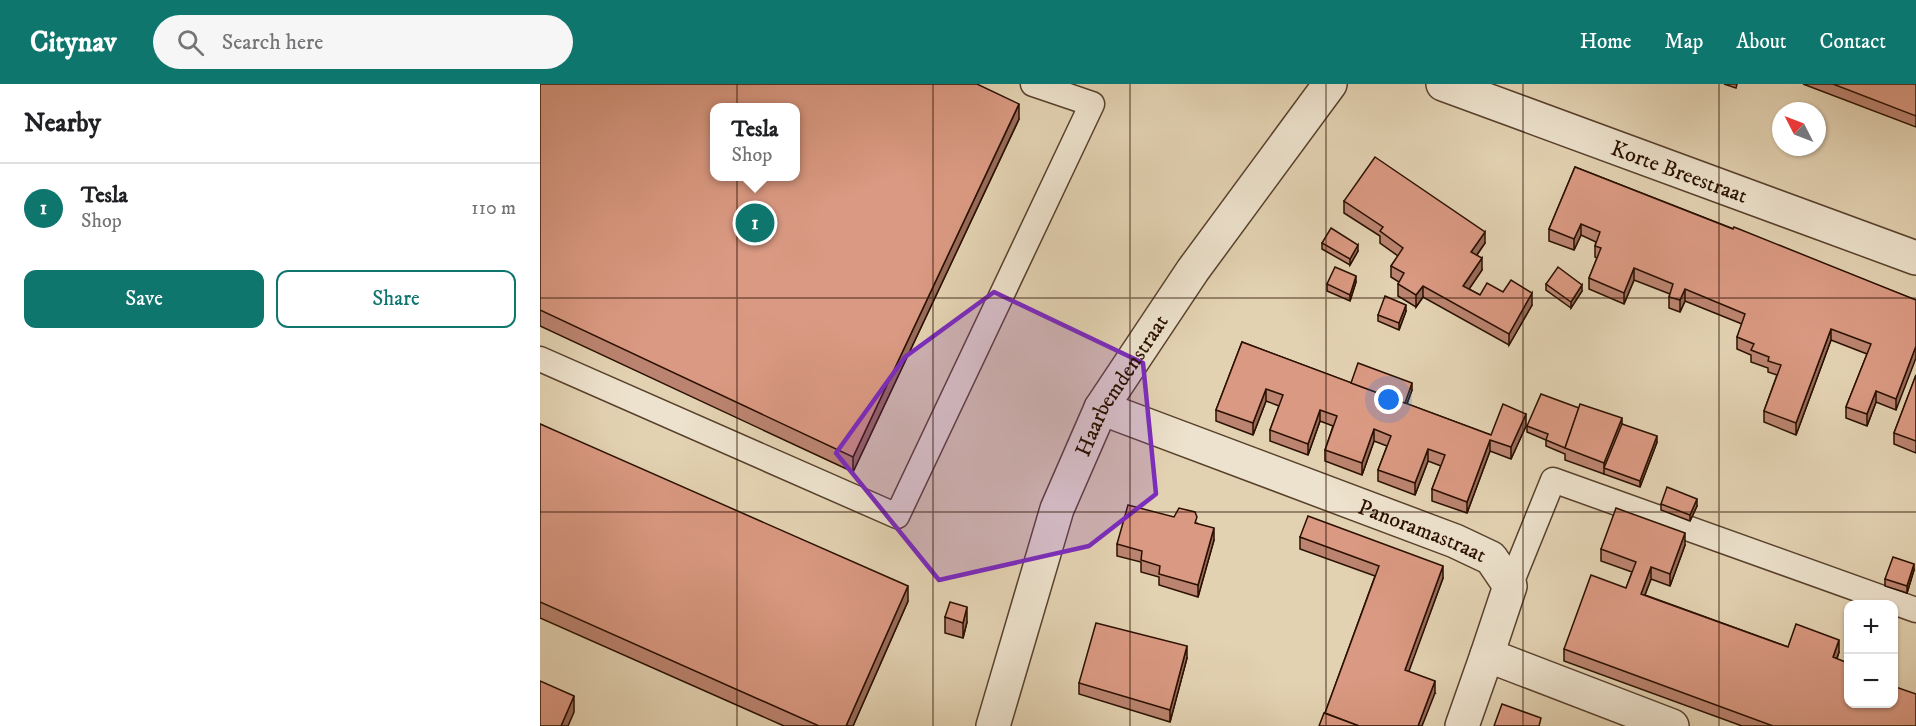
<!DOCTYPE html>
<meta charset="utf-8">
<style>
body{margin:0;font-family:"IM FELL DW Pica",serif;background:#f6f6f6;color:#202124}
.controls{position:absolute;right:18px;bottom:18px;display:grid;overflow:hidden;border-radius:12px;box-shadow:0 2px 4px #0004}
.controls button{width:54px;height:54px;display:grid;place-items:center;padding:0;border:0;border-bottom:2px solid #e0e0e0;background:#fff;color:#202124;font:30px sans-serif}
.compass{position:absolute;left:1232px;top:18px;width:54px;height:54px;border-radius:50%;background:#fff;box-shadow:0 2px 4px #0004;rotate:312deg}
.you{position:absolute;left:849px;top:316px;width:21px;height:21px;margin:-15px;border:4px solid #fff;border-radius:50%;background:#1a73e8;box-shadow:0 0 0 9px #1a73e833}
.badge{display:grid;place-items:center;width:39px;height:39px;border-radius:50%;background:#0f766e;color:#fff;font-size:20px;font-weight:700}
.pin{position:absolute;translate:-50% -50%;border:3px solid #fff;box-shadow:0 2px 6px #0006}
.popup{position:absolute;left:170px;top:19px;width:90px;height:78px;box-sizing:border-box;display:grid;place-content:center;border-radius:12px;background:#fff;filter:drop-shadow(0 2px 4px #0005);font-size:20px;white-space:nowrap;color:#757577}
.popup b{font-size:22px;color:#202124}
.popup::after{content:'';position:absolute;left:50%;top:100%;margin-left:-12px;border:12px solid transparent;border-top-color:#fff}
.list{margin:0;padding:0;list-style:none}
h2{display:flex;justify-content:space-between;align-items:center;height:78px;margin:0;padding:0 24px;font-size:26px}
h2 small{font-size:20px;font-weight:400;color:#757577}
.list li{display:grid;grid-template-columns:39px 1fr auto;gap:18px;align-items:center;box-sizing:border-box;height:90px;padding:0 24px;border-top:2px solid #e0e0e0}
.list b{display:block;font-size:22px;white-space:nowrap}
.list p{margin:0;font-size:20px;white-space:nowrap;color:#757577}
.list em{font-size:20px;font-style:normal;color:#757577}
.actions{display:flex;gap:12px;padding:18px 24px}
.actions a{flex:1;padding:14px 0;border:2px solid #0f766e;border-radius:12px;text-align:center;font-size:21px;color:#0f766e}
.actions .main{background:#0f766e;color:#fff}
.icon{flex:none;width:33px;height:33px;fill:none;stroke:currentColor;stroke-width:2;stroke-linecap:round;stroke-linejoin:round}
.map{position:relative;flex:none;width:1376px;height:642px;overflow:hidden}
header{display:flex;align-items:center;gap:36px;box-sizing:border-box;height:84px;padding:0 30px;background:#0f766e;color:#fff}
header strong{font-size:28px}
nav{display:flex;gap:33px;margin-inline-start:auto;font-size:21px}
.search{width:420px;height:54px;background:#f6f6f6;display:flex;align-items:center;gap:15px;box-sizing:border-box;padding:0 21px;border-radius:33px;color:#757577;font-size:22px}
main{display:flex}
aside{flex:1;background:#fff}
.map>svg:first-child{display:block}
</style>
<header>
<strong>Citynav</strong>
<div class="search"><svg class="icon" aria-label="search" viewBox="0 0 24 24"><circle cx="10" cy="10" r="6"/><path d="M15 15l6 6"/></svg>Search here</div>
<nav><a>Home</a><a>Map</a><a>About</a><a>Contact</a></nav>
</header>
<main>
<aside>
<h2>Nearby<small></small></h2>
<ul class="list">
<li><span class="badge">1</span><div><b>Tesla</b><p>Shop</p></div><em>110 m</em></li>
</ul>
<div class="actions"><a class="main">Save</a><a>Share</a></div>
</aside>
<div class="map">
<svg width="1376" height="642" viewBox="0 0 1376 642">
<rect width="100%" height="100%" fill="#e3d2b2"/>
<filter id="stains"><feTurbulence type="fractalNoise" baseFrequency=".00333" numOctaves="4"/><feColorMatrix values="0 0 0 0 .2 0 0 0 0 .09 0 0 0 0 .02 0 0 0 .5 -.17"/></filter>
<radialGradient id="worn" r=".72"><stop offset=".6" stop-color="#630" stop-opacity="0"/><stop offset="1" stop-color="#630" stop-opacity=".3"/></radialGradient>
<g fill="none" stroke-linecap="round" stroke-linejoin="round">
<defs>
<g id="lane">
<path d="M0,275l357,157 195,-412 -59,-20"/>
<path d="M970,502l43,-106 363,130"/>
</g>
<g id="street">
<path id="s1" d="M903,0l473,174"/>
<path id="s2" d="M561,324l354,133 36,17 19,28 -23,69 185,71"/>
<path id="s3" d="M453,642l64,-217 44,-101 92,-138 137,-186"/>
<path d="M922,642l25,-71"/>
</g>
</defs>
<use href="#lane" stroke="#58402c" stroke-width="27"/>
<use href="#street" stroke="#58402c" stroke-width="36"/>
<use href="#lane" stroke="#ede2cd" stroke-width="24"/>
<use href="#street" stroke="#ede2cd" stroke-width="33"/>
</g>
<g fill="#bb8470" stroke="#2a1000" stroke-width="1.5">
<path d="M0,0l479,35 -166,353 -313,-146z"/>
<path d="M1184,0h13l-1,4z"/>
<path d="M1263,0h113v43z"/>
<path d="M1035,83l341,133 -20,110 -20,-8 -9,24 -21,-8v-11l21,-53 -36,-14 -35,95 -32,-13v-11l13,-36 -9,-3v-4l-17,-6v-7l-14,-6v-12l5,-13 -57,-23 -5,11 -11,-4v-11l1,-3 -36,-14 -10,24 -35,-15v-11l8,-20 -2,-1v-11l1,-4 -15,-7 -7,15 -25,-9v-12z"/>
<path d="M804,117l141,42 -8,12 5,15 -13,19 11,6 23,-3 29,13 -23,40 -86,-48 -7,10 -18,-11v-12l1,-2 -8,-5v-11l7,-10 -18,-13v-7l-36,-23z"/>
<path d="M782,159l36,8 -8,14 -28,-16z"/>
<path d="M816,198l-6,19 -23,-10v-7z"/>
<path d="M1006,200l36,7 -11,17 -25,-18z"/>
<path d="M866,227l-7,19 -21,-9v-6z"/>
<path d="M702,258l109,41 61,7 -5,14 84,31 35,-9 -15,33 -21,-8 -23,62 -35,-12v-12l9,-23 -13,-5 -13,34 -37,-14v-11l9,-24 -13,-5 -12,34 -37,-14v-11l8,-24 -13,-5 -12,34 -38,-14v-11l9,-24 -13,-5 -13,34 -37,-14v-11z"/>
<path d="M1376,291v78l-22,-9v-11z"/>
<path d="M0,340l368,177 -55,125h-69l-244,-108z"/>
<path d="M1082,340l35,18 -17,45 -75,-27v-6l-19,-8v-6l-19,-8v-6z"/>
<path d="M1121,420l36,2 -7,15 -29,-11z"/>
<path d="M657,439l17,17 -16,57 -39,-12v-8l-18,-5v-10l-24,-6v-12z"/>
<path d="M760,453l143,41 -35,94 27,21 -110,20 50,-137 -75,-27z"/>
<path d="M1145,461l-15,41 -19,-7 -6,16 143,52 51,5 -2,7 79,67h-174l-178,-65v-12l62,-61 6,-16 -31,-11v-12z"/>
<path d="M1374,486l-7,23 -22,-7v-7z"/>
<path d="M405,533l22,5 -4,16 -18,-5z"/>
<path d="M647,574l-17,64 -91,-28v-11z"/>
</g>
<g fill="#996b5b" stroke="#2a1000" stroke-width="1.5">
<path d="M479,20v15l-166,353v-15z"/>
<path d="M1041,140v11l-7,15v-11z"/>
<path d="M945,148v11l-14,20v-11z"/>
<path d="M818,161v6l-8,14v-6z"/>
<path d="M942,174v12l-19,28v-12z"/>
<path d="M1094,184v12l-10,24v-11z"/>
<path d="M816,192v6l-6,19v-6z"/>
<path d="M1042,201v6l-11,17v-6z"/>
<path d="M883,202v11l-7,10v-12z"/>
<path d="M1145,205v12l-5,11v-12z"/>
<path d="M992,209v12l-23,40v-11z"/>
<path d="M866,221v6l-7,19v-7z"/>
<path d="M1291,245v11l-35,95v-12z"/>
<path d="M1376,262v12l-20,52v-11z"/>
<path d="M872,299v7l-9,24v-7z"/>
<path d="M726,305v12l-13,34v-12z"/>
<path d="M1336,307v11l-9,24v-12z"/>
<path d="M780,326v11l-12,34v-11z"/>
<path d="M986,330v12l-15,33v-12z"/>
<path d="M1082,334v12l-18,38v7v-12z"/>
<path d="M834,345v12l-12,34v-12z"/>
<path d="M1117,352v6l-17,45v-6z"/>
<path d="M950,356v11l-23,62v-11z"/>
<path d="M888,365v12l-13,34v-12z"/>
<path d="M1157,415v7l-7,15v-6z"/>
<path d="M674,444v12l-16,57v-12z"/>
<path d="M1145,449v12l-15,41v-12z"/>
<path d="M1374,480v6l-7,23v-7z"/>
<path d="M903,482v12l-38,104v-12z"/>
<path d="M1111,483v12l-10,26v-11z"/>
<path d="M368,502v15l-55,125h-7z"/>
<path d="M427,523v15l-4,16v-15z"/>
<path d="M1299,556v12l-6,17v-12z"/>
<path d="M647,562v12l-17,64v-12z"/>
<path d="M895,597v12l-13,33h-4z"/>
<path d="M34,612v16l-6,14h-7z"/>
</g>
<g fill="#da9982" stroke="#2a1000" stroke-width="1.5" fill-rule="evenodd">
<path d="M0,0h437l42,20 -166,353 -313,-147zM174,24h81v69h-81z"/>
<path d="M1293,0h83v32z"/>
<path d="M835,73l110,75 -14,20 11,6 -19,28 17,9 7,-12 16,9 8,-12 21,13 -23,41 -86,-48 -7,9 -18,-11 6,-11 -13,-7 12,-18 -23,-17 3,-4 -39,-26z"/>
<path d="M1035,83l158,62 1,-2 182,73v46l-20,53 -20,-8 -9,23 -21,-7 25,-63 -40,-15 -35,94 -32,-12 17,-46 -13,-4 1,-4 -18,-7 3,-6 -17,-7 8,-23 -60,-25 -5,11 -11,-3 4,-13 -39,-16 -10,25 -35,-15 12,-30 -6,-2 5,-14 -19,-8 -7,15 -25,-10z"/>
<path d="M791,144l27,17 -8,14 -28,-16z"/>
<path d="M795,183l21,9 -6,19 -23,-11z"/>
<path d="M1018,183l24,18 -11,17 -25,-18z"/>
<path d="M845,212l21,9 -7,18 -21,-8z"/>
<path d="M702,258l249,93 12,-31 23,10 -15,33 -21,-7 -23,62 -35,-13 13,-34 -17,-6 -13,34 -37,-13 13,-34 -17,-7 -12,34 -37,-13 12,-34 -17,-6 -12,34 -38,-14 13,-35 -17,-6 -13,34 -37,-13z"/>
<path d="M818,279l54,20 -7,20 -54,-20z"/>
<path d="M1376,291v66l-22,-8z"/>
<path d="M1001,310l38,14 -14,40 -19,-8 2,-6 -21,-8z"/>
<path d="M1040,320l42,14 -18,45 -39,-15z"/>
<path d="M0,340l368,162 -62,140h-27l-279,-124z"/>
<path d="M1082,340l35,12 -17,45 -36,-13z"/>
<path d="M1127,403l30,12 -7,16 -29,-11z"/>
<path d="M588,421l46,12 5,-9 16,4 2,5 -2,6 19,5 -16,57 -39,-11 1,-8 -19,-6 1,-9 -25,-7z"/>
<path d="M1076,424l69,25 -15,41 -19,-7 -10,27 147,53 8,-23 43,16 -6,17 15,6v41h45v-18l23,8v32h-143l-209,-77 27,-74 35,13 10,-26 -35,-13z"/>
<path d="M768,432l135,50 -38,104 30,11 -17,45h-59l-34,-13 54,-147 -79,-29z"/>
<path d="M1353,473l21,7 -7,22 -22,-7z"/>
<path d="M410,518l17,5 -4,16 -18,-6z"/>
<path d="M556,539l91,23 -17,64 -91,-27z"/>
<path d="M0,597l34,15 -13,30h-21z"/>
<path d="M962,620l39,14 -2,8h-45z"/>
<path d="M784,629l35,13h-40z"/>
</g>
<path fill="#7b2cbf" fill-opacity="0.2" stroke="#7b2cbf" stroke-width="4.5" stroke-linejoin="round" d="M454,208l149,71 13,131 -67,52 -150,34 -103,-127 69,-96z"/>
<path fill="none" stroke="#2a1000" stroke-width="1.5" stroke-opacity="0.55" d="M197,0v642M393,0v642M590,0v642M786,0v642M983,0v642M1179,0v642M0,214h1376M0,428h1376"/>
<g text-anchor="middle" stroke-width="4.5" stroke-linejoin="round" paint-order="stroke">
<g font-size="22" fill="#2a1000" stroke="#ede2cd">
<text dy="8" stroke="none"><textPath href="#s1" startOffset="252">Korte Breestraat</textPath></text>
<text dy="8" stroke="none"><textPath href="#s3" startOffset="366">Haarbemdenstraat</textPath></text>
<text dy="8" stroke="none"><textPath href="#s2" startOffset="344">Panoramastraat</textPath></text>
</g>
</g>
<rect width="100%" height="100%" filter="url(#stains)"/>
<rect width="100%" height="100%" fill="url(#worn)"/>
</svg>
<div class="controls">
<button>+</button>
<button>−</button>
</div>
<svg class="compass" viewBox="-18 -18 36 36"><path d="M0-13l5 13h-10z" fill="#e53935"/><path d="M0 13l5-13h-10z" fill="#757577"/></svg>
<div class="you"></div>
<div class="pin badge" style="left:215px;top:139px">1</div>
<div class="popup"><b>Tesla</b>Shop</div>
</div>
</main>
